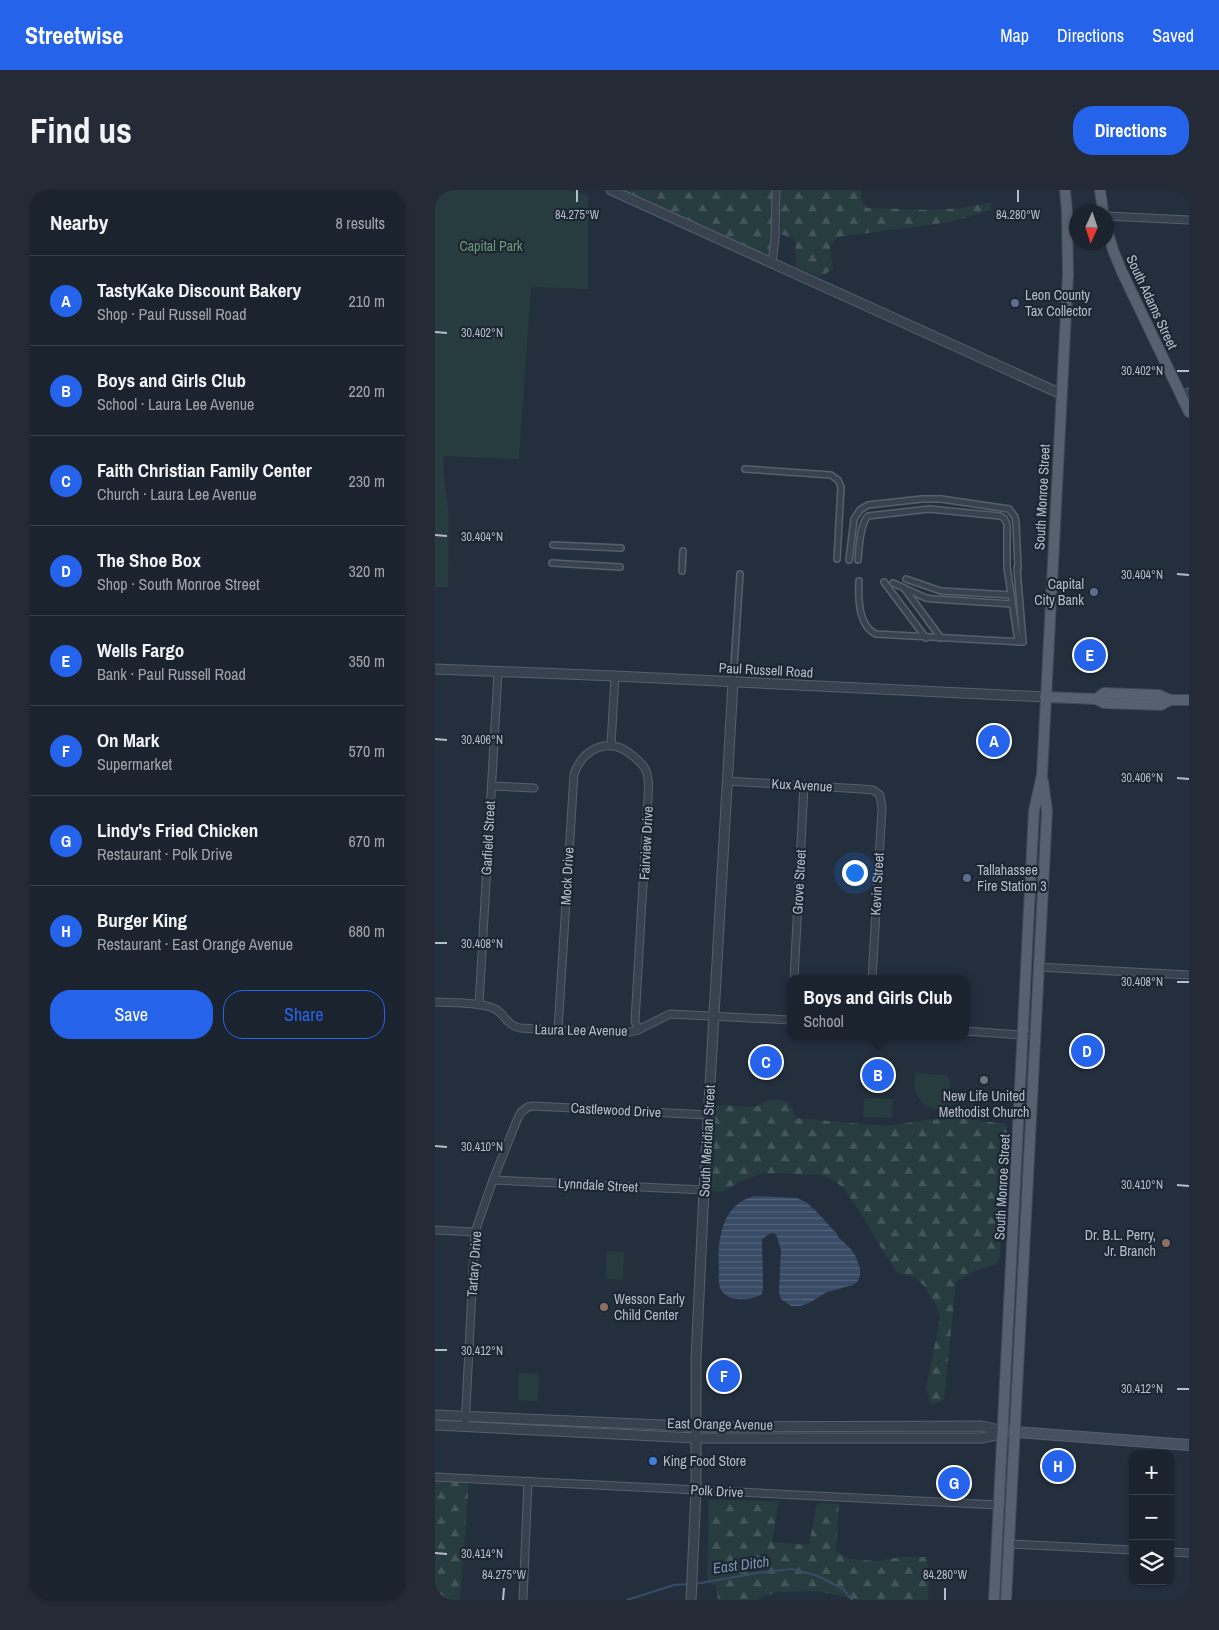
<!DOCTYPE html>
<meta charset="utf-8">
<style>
body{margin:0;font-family:"Archivo Narrow",sans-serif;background:#242b36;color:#f1f3f6}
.controls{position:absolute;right:15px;bottom:15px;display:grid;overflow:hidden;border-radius:10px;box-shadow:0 1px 4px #0004}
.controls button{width:45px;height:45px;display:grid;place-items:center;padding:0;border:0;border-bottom:1px solid #39404a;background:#1b232e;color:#f1f3f6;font:25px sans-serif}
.compass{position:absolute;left:634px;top:15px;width:45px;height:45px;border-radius:50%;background:#1b232e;box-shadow:0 1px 4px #0004;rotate:183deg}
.you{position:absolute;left:419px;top:682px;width:18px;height:18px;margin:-12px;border:4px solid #fff;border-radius:50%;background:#1a73e8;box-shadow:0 0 0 8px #1a73e833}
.badge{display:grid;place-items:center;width:32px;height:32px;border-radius:50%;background:#2563eb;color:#fff;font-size:16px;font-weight:700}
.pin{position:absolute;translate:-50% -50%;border:2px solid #fff;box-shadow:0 1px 5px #0006}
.popup{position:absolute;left:352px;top:785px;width:182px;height:65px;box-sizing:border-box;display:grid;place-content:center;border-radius:10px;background:#1b232e;filter:drop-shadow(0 1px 4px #0005);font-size:16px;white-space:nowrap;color:#a0a4aa}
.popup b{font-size:19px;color:#f1f3f6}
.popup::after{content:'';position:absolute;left:50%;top:100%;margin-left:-10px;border:10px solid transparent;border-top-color:#1b232e}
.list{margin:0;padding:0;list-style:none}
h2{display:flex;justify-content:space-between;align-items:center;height:65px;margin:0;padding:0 20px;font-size:21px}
h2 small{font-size:16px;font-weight:400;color:#a0a4aa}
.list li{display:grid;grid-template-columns:32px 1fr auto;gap:15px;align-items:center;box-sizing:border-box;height:90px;padding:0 20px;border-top:1px solid #39404a}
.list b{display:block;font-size:19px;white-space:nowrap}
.list p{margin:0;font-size:16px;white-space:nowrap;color:#a0a4aa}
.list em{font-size:16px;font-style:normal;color:#a0a4aa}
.actions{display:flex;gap:10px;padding:15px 20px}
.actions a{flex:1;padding:11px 0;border:1px solid #2563eb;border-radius:20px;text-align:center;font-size:18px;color:#2563eb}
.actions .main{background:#2563eb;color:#fff}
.icon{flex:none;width:28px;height:28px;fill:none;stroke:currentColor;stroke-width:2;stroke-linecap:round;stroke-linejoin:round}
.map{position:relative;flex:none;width:754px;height:1410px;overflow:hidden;border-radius:20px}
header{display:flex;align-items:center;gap:30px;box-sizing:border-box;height:70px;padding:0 25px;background:#2563eb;color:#fff}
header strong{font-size:24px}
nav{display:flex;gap:28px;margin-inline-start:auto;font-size:18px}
.intro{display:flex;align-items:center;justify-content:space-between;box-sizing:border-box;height:120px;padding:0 30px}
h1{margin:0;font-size:35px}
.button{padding:12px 22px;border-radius:20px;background:#2563eb;color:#fff;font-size:18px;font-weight:700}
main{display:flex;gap:30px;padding:0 30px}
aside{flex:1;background:#1b232e;border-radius:20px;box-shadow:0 1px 4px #0004}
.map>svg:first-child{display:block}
</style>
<header>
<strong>Streetwise</strong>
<nav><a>Map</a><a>Directions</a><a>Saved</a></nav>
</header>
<div class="intro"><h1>Find us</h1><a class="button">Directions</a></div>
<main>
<aside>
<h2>Nearby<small>8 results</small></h2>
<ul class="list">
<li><span class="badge">A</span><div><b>TastyKake Discount Bakery</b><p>Shop · Paul Russell Road</p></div><em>210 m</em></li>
<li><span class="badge">B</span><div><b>Boys and Girls Club</b><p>School · Laura Lee Avenue</p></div><em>220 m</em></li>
<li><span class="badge">C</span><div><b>Faith Christian Family Center</b><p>Church · Laura Lee Avenue</p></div><em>230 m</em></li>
<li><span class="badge">D</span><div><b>The Shoe Box</b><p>Shop · South Monroe Street</p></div><em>320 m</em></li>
<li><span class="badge">E</span><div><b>Wells Fargo</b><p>Bank · Paul Russell Road</p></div><em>350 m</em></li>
<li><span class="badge">F</span><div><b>On Mark</b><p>Supermarket</p></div><em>570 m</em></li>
<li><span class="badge">G</span><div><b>Lindy's Fried Chicken</b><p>Restaurant · Polk Drive</p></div><em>670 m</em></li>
<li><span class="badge">H</span><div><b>Burger King</b><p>Restaurant · East Orange Avenue</p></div><em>680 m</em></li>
</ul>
<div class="actions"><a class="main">Save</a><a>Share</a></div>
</aside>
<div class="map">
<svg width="754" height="1410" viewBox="0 0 754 1410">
<defs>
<pattern id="forest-firs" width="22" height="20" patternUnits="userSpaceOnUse" patternTransform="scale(1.25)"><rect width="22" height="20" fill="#263c3f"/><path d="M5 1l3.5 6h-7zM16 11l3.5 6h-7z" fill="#435659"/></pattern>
<pattern id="water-rules" width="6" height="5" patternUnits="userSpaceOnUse" patternTransform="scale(1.25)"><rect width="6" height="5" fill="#394c67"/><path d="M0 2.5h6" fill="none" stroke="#53647b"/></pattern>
</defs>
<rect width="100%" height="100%" fill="#242f3e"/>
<g fill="url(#forest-firs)">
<path d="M186,0h152l-2,64 -2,2z"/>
<path d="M346,0h80v9l6,9 66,2 30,-2 28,-6v8l-40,12 -113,15 -8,9 3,23 -13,8 -24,-11 -1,-27 -15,-5z"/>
<path d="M333,910c20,0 21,-1 28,18l90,8 40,-6 31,-2 50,6 -7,133 -4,7 -22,7 -18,11 -12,117 -8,5 -6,-1 -4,-15 14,-70 -5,-15 -11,-17 -7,-7 -21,-7 -35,-58 -18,-27 -20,-12 -60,-2 -22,8 -19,11 -10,-1 -2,-14 1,-66 5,-5 9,-1 30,2z"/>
<path d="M0,1291l34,1 -9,118h-13l-12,-9z"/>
<path d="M274,1310l70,1 -7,41 37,3 8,-42 22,1 -3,48 13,7 29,2 23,-4h26l2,27 -1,16h-69l-42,-9 -41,1 -20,8h-38l-2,-13 -9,-5z"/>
</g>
<g fill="#263c3f">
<path d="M0,0h133l20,5v94l-57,-2 -12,172 -75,-3 -1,12 6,48 -1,71h-13z"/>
<path d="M481,883l31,2 3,5 1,27c-23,12 -42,-13 -35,-34z"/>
<path d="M429,908l29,1 -1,19 -29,-1z"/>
<path d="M172,1061l17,1 -1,28 -17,-1z"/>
<path d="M84,1183l20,1 -1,27 -20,-1z"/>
</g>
<path fill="url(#water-rules)" d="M321,1006l41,2 10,5 9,8 20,22 3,5 11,10 5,7 5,13v8l-3,6 -4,3 -26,7 -18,11 -8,3h-10l-10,-7 -2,-7 2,-42 -5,-16 -5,-1 -9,6 1,50 -1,5c-12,7 -35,9 -42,-6 -2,-6 -1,-14 -1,-20 -2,-28 3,-66 37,-72z"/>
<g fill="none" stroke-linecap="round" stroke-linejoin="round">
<g stroke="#394c67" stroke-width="2">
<path d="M260,1394l62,-11 35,-4 26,7 25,13 9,11"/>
<path d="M0,1409l1,1"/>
<path d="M192,1410l47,-15 16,-1"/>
</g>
<defs>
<g id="pedestrian">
<path d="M310,279l86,6 7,5 3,7 -4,72"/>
<path d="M118,355l68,3"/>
<path d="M414,370l5,-41 6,-9 8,-5 54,-6h19l68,10 6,8 1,6 2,45"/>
<path d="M423,370c1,-12 2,-37 10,-44l61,-7 71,7 4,2 3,6v44"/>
<path d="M117,373l68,4"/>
<path d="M572,377l11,75"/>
<path d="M247,381l1,-20"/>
<path d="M471,389l35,12 70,4"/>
<path d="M424,391c-1,17 -1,45 17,53l147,8 -6,-74"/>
<path d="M449,392l42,56"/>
<path d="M458,393l33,15 8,1 78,5"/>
<path d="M469,398l37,50"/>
<path d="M298,492l7,-108"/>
</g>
<g id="minor">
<path d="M672,26l82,4"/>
<path d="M337,73l3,-24 1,-49"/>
<path d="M747,206l7,-4"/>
<path d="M176,555l4,-69"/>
<path d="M292,591l135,8 11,1 7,5 2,13 -10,171"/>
<path d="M57,596l42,2"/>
<path d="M603,777l151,8"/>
<path d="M359,789l10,-194"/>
<path d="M0,812c14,1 49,0 60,7 11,6 10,15 25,19l92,5 18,-1 8,-2 32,-16 121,6"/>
<path d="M44,815l19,-333"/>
<path d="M123,840l16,-256c10,-27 36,-38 59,-18 5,4 11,9 13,15 4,8 2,19 2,28l-13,222 3,9"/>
<path d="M530,841l70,5"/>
<path d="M58,990l211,10"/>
<path d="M0,1040l40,2"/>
<path d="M30,1237l10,-195 18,-52 24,-60 4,-8 7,-5 5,-1 175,9"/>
<path d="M0,1287l564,28"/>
<path d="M574,1354l124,6"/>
<path d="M735,1362l19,1"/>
<path d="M88,1410l5,-119"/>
</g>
<g id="tertiary">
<path d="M176,0l450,204"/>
<path d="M0,479l180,7 430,21"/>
<path d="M0,1225l273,12 274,-1 21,5"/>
<path d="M0,1235l261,13h286l14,-3 7,-4"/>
<path d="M256,1410l5,-110v-131l8,-169 29,-508"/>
</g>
<path id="secondary" d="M568,1241l186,14"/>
<g id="primary">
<path d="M665,0l3,22"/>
<path d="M672,40l6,20 9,22 67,140"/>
<path d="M610,507l51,2 8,4 57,2 9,-5"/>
<path d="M661,509l8,-6 55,2 11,5h19"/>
<path d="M559,1410l40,-789 8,-36 26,-500 -1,-63 -2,-22"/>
<path d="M571,1410l41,-789 -4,-30"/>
</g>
</defs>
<use href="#pedestrian" stroke="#565f6c" stroke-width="8"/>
<use href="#minor" stroke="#565f6c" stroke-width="9"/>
<use href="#tertiary" stroke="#565f6c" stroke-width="11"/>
<use href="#secondary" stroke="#565f6c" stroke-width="12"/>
<use href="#primary" stroke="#414a57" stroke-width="12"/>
<use href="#pedestrian" stroke="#38414e" stroke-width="5"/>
<use href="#minor" stroke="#38414e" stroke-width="7"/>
<use href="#tertiary" stroke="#38414e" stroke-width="9"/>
<use href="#secondary" stroke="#465061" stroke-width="10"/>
<use href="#primary" stroke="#56606e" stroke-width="10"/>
</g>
<path fill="none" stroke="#b4bcc9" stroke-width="2" d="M142,12v-12M583,12v-12M0,142l12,1M742,181h12M0,345l12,1M742,384l12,1M0,549l12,1M742,588l12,1M0,753h12M742,792h12M0,956l12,1M742,995l12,1M0,1160h12M742,1199h12M0,1363l12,1M68,1410l1,-12M510,1410v-12"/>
<g fill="#5c6f8a" stroke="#1d2633" stroke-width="2">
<circle cx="580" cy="113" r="5"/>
<circle cx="659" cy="402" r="5"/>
<circle cx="532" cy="688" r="5"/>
</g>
<circle fill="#6b7280" stroke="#1d2633" stroke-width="2" cx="549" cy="890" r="5"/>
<g fill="#8d6e63" stroke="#1d2633" stroke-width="2">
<circle cx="731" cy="1053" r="5"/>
<circle cx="169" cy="1117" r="5"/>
</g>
<circle fill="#3f7fe0" stroke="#1d2633" stroke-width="2" cx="218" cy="1271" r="5"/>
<g text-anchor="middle" stroke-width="4.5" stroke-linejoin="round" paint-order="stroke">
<g font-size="14" fill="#6b9a76" stroke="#1d2633">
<text x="56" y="61">Capital Park</text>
</g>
<g font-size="14" fill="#b4bcc9" stroke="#1d2633" text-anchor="start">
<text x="590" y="110">Leon County<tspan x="590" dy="16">Tax Collector</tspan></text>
<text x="649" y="399" text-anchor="end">Capital<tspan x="649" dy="16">City Bank</tspan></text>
<text x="542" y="685">Tallahassee<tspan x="542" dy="16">Fire Station 3</tspan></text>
<text x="549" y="911" text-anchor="middle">New Life United<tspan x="549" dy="16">Methodist Church</tspan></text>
<text x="721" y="1050" text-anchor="end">Dr. B.L. Perry,<tspan x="721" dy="16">Jr. Branch</tspan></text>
<text x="179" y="1114">Wesson Early<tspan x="179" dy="16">Child Center</tspan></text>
<text x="228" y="1276">King Food Store</text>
</g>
<g font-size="14" fill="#b4bcc9" stroke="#1d2633">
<text transform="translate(717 112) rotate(65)" y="5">South Adams Street</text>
<text transform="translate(607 307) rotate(-87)" y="5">South Monroe Street</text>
<text transform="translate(331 480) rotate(3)" y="5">Paul Russell Road</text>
<text transform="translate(367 595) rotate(3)" y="5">Kux Avenue</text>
<text transform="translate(53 648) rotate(-87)" y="5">Garfield Street</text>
<text transform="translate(211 653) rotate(-87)" y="5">Fairview Drive</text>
<text transform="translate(132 686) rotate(-87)" y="5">Mock Drive</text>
<text transform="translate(364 692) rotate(-87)" y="5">Grove Street</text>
<text transform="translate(442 694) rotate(-87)" y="5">Kevin Street</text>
<text transform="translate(146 840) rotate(1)" y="5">Laura Lee Avenue</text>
<text transform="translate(181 920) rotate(3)" y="5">Castlewood Drive</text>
<text transform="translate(272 951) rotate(-87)" y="5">South Meridian Street</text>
<text transform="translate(163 995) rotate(3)" y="5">Lynndale Street</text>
<text transform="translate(567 997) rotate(-87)" y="5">South Monroe Street</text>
<text transform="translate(39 1074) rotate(-86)" y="5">Tartary Drive</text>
<text transform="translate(285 1234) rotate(1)" y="5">East Orange Avenue</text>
<text transform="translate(282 1301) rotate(3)" y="5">Polk Drive</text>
</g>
<g font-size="15" font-style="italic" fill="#7c92b1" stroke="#1d2633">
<text transform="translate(306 1375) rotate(-7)" y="5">East Ditch</text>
</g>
</g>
<g font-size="12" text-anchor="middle" fill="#b4bcc9" stroke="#1d2633" stroke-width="4.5" stroke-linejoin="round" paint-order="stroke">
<text x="142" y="29">84.275°W</text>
<text x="583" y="29">84.280°W</text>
<text x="47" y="147">30.402°N</text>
<text x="707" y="185">30.402°N</text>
<text x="47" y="351">30.404°N</text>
<text x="707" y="389">30.404°N</text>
<text x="47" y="554">30.406°N</text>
<text x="707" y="592">30.406°N</text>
<text x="47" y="758">30.408°N</text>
<text x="707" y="796">30.408°N</text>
<text x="47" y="961">30.410°N</text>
<text x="707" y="999">30.410°N</text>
<text x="47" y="1165">30.412°N</text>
<text x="707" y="1203">30.412°N</text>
<text x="47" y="1368">30.414°N</text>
<text x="69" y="1389">84.275°W</text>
<text x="510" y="1389">84.280°W</text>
</g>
</svg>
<div class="controls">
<button>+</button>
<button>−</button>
<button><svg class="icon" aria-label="layers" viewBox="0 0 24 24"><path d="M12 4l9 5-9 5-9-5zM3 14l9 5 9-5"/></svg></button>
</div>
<svg class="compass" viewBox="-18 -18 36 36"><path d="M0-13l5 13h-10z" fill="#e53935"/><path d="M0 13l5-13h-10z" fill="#a0a4aa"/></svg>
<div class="you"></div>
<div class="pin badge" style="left:559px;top:551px">A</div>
<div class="pin badge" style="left:443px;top:885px">B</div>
<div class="popup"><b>Boys and Girls Club</b>School</div>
<div class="pin badge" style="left:331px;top:872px">C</div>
<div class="pin badge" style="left:652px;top:861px">D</div>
<div class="pin badge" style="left:655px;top:465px">E</div>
<div class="pin badge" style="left:289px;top:1186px">F</div>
<div class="pin badge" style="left:519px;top:1293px">G</div>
<div class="pin badge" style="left:623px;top:1276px">H</div>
</div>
</main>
